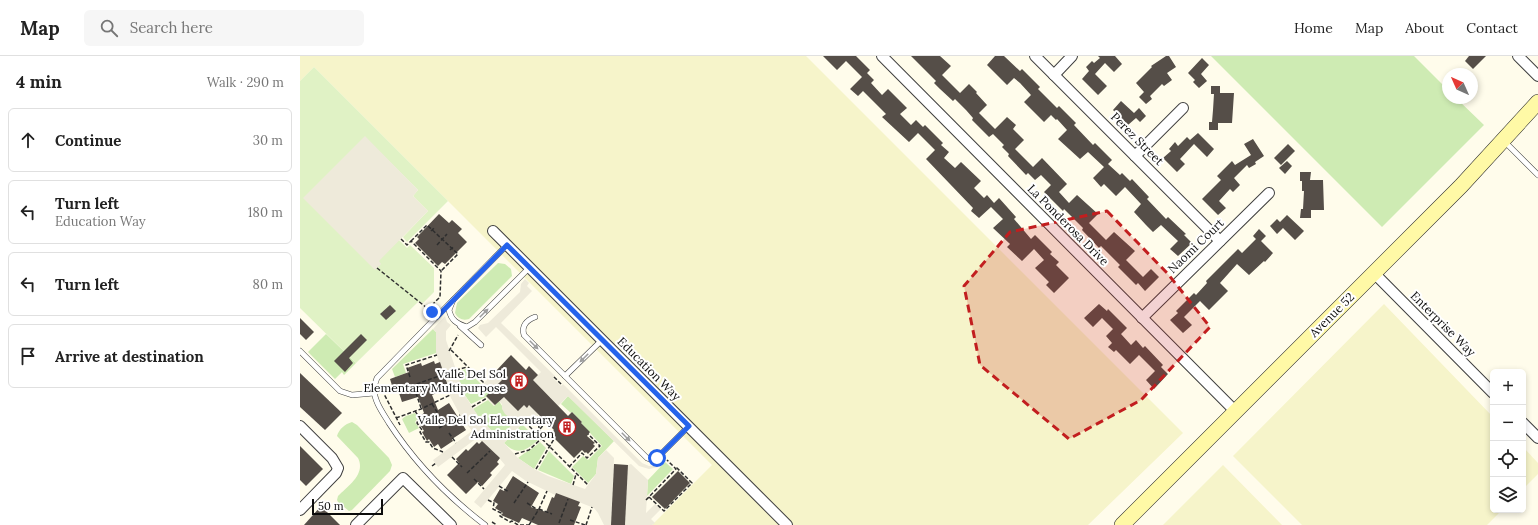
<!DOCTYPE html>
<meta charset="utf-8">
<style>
body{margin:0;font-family:Lora,serif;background:#f6f6f6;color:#222}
.controls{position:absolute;right:12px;bottom:12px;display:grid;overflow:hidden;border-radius:6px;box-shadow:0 2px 6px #0003}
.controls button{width:36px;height:36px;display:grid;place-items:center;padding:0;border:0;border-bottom:1px solid #e0e0e0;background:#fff;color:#222;font:20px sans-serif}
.compass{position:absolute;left:1142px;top:12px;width:36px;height:36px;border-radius:50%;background:#fff;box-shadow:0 2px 6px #0003;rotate:315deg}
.scale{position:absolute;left:12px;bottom:10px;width:71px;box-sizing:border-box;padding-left:4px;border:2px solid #0c0c0c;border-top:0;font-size:11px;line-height:14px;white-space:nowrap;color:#0c0c0c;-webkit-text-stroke:3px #fff;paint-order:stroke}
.stop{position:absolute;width:12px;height:12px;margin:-9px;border:3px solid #2563eb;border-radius:50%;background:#fff}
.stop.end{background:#2563eb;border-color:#fff;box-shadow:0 1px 4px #0008}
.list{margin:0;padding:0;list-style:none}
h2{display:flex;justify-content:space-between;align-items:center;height:52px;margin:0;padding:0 16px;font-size:17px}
h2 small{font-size:13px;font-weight:400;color:#767676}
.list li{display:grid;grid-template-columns:26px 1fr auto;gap:12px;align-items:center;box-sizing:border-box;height:64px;margin:0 8px 8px;padding:0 8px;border:1px solid #e0e0e0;border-radius:6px}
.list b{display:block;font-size:15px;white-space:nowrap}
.list p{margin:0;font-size:13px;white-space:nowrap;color:#767676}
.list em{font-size:13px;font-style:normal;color:#767676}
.icon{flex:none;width:22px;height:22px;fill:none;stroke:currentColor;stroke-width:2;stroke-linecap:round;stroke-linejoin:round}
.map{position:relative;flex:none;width:1238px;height:469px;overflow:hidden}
header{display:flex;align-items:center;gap:24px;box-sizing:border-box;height:56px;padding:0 20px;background:#fff;border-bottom:1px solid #e0e0e0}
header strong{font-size:19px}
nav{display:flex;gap:22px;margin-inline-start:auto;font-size:14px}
.search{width:280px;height:36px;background:#f6f6f6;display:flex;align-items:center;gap:10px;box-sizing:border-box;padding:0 14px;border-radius:6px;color:#767676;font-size:15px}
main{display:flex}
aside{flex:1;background:#fff}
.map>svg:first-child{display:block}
</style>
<header>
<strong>Map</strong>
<div class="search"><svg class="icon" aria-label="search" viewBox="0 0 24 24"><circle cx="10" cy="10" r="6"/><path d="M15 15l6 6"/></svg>Search here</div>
<nav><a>Home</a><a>Map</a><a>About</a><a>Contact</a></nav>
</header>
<main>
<aside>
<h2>4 min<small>Walk · 290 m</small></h2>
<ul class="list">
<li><svg class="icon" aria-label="ahead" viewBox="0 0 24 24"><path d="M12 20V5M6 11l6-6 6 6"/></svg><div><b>Continue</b></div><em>30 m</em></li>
<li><svg class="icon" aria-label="left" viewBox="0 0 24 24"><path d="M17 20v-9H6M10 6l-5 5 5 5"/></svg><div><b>Turn left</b><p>Education Way</p></div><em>180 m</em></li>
<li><svg class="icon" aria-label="left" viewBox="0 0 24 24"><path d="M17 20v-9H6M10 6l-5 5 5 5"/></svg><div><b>Turn left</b></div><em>80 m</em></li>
<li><svg class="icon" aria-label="arrive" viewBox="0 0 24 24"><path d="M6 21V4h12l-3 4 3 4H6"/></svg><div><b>Arrive at destination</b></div></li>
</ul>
</aside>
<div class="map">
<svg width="1238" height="469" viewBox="0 0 1238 469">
<rect width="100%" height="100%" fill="#fffceb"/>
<g fill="#f6f4ca">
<path d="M0,0h506l377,377 -95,92h-436l60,-60 -398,-398 -14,14z"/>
<path d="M1084,248l109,113v93h9l-15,15h-185l-69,-69z"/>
<path d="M1223,391l15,16v11l-15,15z"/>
<path d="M923,409l59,60h-119z"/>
</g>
<g fill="#ceebb3">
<path d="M911,0h203l34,34v8h8l28,27 -102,102z"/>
<path d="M198,207l7,1 6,5 1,7 -43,43c-6,2 -11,0 -14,-6l2,-10z"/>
<path d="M133,273l3,3v21l-33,11 3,9 -11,4 -3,-8z"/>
<path d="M26,278l30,29 -12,12 -2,-3 -7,7 -27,-27z"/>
<path d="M166,313l24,24 -4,4 -15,7 -7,-10 -8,-22z"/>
<path d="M268,340l46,45 -16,17 -2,16 -8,9 -16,-16 11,-11 5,4 14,-14 -21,-23 1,-1 -10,-10 -1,1 -10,-9z"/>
<path d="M188,344l6,6 5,-5 10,16 8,3 -18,18 -19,-19 -7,-10z"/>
<path d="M115,357l3,5 -3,4 4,6 -10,5 -7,-14 4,-3z"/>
<path d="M52,366l5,3 32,33 3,7 -2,6 -38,39 -3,1 -11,-9 -1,-2 1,-4c10,-10 28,-22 20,-38l-21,-22c2,-7 8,-12 15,-14z"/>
<path d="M222,368l16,16c-12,11 -21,16 -34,3z"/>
<path d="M240,386l6,6 -12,21 -16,-11c7,-6 15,-9 22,-16z"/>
<path d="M249,395l25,25 -3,8 -33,-14z"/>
<path d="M365,406l8,7 -26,27 1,-16z"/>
</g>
<path fill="#e0f2c5" d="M14,11l134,134 -41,41 -4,-5 25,-26 -15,-15 5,-6 -53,-53 13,124 21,-21 8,8 3,-3 24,23v24l-11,11 -4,-2 -63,62 -56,-55v-227z"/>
<g fill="#eeeada">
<path d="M65,80l53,54 -5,6 15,15 -49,50 2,3 -6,6 -72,-72z"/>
<path d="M225,223l4,4 -2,3 5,5 -31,32 54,53 -2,2 8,8 2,-2 79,79 7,3 8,-1 2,2 -10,2 -10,-3 -71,-70 -10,10 -8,-9 -6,12 -9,8 -3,-3 -28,29 14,15 16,11 14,7 37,13 11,-15 2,-16 8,-8 8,8 -3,67h-7l-6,-12 -4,-5 -38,-15 -1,2 -6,-3 -23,-11 -14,-10 -31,37 -7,-6 31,-37 -10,-12 -18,-15 -39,29 -5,-7 39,-29 -12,-16 -9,-17 -15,-45v-21l-3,-3 12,-13 2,6 4,3 -5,6v9l18,54 16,25 19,19 18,-18 -8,-3 -4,-3 -3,-5v-5l-3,-3 -5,5 -8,-9 4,-5 -8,-7 13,-13 32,35 16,-16 -10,-11 8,-8 -45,-45 -10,10 -8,-9 2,-3 8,-2 32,-31 1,-8z"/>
<path d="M331,408l17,16 -2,33 9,-9 6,5 -10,10 4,4 -3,2h-27l3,-60z"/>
</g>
<g fill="#554e48">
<path d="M523,0h33l14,14 -3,3 7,7 -3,3 11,12 6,-6 19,19 -7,6 11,11 5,-5 7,7 2,-2 18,18 -2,2 8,7 -5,6 11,10 6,-6 20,19 -7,7 10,10 3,-3 7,8 5,-5 17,19 -2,2 17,20 4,-4 17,17 -2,2 9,8 -3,3 13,13 -15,15 -8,-8 3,-3 -14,-14 9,-8 -10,-11 -12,12 -15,-14 3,-3 -17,-16 10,-9 -12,-12 -12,11 -8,-7 2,-3 -47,-49 9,-9 -17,-17 -9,9 -27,-25 4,-3 -23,-23 -5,5 -8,-7 12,-12 -16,-16 -9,9z"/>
<path d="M611,0h29l11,10 -9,9 18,18 9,-9 8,8 -1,1 11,12 -8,8 16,16 12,-12 9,8 -3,4 11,11 -9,9 18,18 9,-9 25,26 -8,8 10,11 8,-8 21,19 -9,9 17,17 8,-8 21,19 -9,9 17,17 8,-8 8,8 -14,14 -7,-8 -2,2 -18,-18 2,-2 -19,-19 -2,2 -17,-18 1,-2 -19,-19 -1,2 -19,-19 7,-7 -10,-10 -6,5 -7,-7 -2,2 -18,-19 1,-2 -7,-7 2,-2 -11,-11 -4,3 -17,-17 1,-2 -7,-8 -11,-11 -2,2 -13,-12 -6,-6 2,-2z"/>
<path d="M695,0h9l16,15 2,-2 18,18 -2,2 19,19 2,-2 17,17 -2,2 19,20 2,-2 17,17 -4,4 12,11 2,-2 8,8 2,-2 17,18 -2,2 19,20 2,-2 18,17 -2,1 8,8 -14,13 -8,-7 8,-8 -17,-16 -8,7 -7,-7 -12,-13 7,-8 -16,-17 -9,9 -12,-12 -3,3 -8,-9 11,-11 -16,-15 -8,7 -22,-20 9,-9 -10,-11 -1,1 -5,-5 -7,7 -20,-20 7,-7 -11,-12 -6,-5 -7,7 -20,-20z"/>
<path d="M798,0h17l7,8 -8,8 -9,-9 -10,11 12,12 -9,9 -16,-16 7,-8 -3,-4 6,-6 2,2 6,-5z"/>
<path d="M866,0h3l7,11 -9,6 5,7 -8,6 -2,-2 -12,12 2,3 -6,5 -7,-7 5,-5 -8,-9 16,-16 -1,-1z"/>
<path d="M1169,0h17l-13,13 -8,-8z"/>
<path d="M902,2l7,7 -8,9 6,7 -8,7 -6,-6 2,-2 -7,-7z"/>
<path d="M911,30h9v7h14l-2,30h-14v7h-9v-8h3l1,-12 1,-16h-3z"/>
<path d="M821,45l13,12 5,-5 7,8 -6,6 -4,-4 -8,7 -15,-15z"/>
<path d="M898,77l16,16 -7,8 -13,-13 -14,15 5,5 -8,8 -14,-14 8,-7 -2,-2 6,-7 3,4 9,-9 3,3z"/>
<path d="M953,83l11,17 -9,6 1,2 -7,4 -2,-3 -13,13 6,7 -7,7 -3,-3 -11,12 7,7 -8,7 -16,-16 19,-19 -4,-4 15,-15 3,4 16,-10 -7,-11z"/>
<path d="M988,88l7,7 -14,14 -7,-7z"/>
<path d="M987,105l5,5 -7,8 -6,-6z"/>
<path d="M1000,116h11l-1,8h13l1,30h-13v8h-11l1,-9h2l1,-18h-2v-10h-2z"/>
<path d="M139,158l10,9 3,-3 10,9 -4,4 9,9 -22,22 -3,-2 -4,4 -23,-23 4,-4 -2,-2z"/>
<path d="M987,159l17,16 -9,9 -12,-12 -6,6 -7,-8 7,-7 3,3z"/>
<path d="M959,173l7,7 -5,5 12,12 -8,9 -1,-1 -15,14 -12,-11 -17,19 8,8 -19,19 -9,-9 -16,16 8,8 -9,8 -13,-13 8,-7 -2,-2 18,-18 2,2 11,-12 -1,-2 32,-32 4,4 14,-14 -3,-3z"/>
<path d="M799,248l8,7 1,-2 19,19 -6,6 10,11 5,-5 7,8 2,-2 18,19 -2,2 7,7 -14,15 -8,-9 9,-9 -16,-16 -9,9 -14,-14 -2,2 -6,-5 4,-4 -6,-7 7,-7 -11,-11 -9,9 -9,-9z"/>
<path d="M90,249l6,6 -10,9 -6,-6z"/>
<path d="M0,262l14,14 -8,8 -6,-6z"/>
<path d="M61,278l6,6 -18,18 4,5 -8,9 -11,-11z"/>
<path d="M211,299l15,15 3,-4 9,9 -5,5 35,36 4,-4 10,10 -1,1 9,9 -3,4 8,7 -2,1 2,2 -7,8 -2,-2 -1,1 -3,-3 -8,8 -24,-24 4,-4 -25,-25 -2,3 -3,-3 -6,6 -14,-14 -9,8 -9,-9 16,-16 -7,-8z"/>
<path d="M134,305l1,3 5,-2 8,24 -5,2 1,2 -12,5 6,15 11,-7 17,27 -14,9 1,2 -12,8 -3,-5 -4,3 -5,-8 -2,2 -5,-9 2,-1 -5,-8 4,-3 -3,-4 4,-3 -6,-16 -16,5 -4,-12 -4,2 -4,-13 19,-7 -2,-4 14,-5 1,3z"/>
<path d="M0,317l42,40 -17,17 -25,-23z"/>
<path d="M182,385l18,17 -3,4 2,2 -9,9 2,2 -10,11 -4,-4 -12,12 -19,-19 12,-12 -3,-4 10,-10 2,2 9,-9 2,2z"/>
<path d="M0,390l23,23 -17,17 -6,-6z"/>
<path d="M314,408l14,1 -3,60h-14z"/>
<path d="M378,415l12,12 -25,26 -13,-12z"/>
<path d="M213,420l26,17 -8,14 15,5 6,-15 2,1 2,-5 24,9 -2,4 3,1 -7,18h-36l-16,-7 -3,5 -18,-8 2,-2 -8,-5 3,-4 -5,-3 7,-12 4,2z"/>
<path d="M21,450l19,19h-36z"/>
</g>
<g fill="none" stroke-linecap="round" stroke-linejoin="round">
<defs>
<g id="service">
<path d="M1204,85l34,34"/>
<path d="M207,189l-54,55 -4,10c2,10 8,14 18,17l8,-5 55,-55"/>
<path d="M153,244l-76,78c-1,3 -3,7 -3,11 0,12 9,24 15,34 26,40 58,73 96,102"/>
<path d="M235,261c-8,3 -14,9 -11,18l123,123 5,2 5,-2 32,-32"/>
<path d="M160,270l21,19"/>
<path d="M0,295l40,40 12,4 22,-2"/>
<path d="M265,320l37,-36"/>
</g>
<g id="minor">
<path d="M582,0l353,355"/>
<path d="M735,0l185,185"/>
<path d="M1218,0l20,20"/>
<path d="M754,19l18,-19"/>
<path d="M835,100l48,-48"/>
<path d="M193,175l294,294"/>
<path d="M1074,217l119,120"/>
<path d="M842,262l127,-125"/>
<path d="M1223,367l15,15"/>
<path d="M0,370l32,32 6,10 -2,5 -36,37"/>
<path d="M56,469l47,-47 48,47"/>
</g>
<path id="secondary" d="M822,469l339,-339 77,-84"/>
</defs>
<use href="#service" stroke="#3f3f3f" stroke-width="6"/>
<use href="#minor" stroke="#3f3f3f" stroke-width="12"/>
<use href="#secondary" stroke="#2e2e2e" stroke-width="16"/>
<g stroke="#2e2e2e" stroke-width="1.5" stroke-dasharray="4 2" stroke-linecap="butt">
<path d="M131,175l3,-3"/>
<path d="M101,183l6,6 4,-4 30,30 -1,26 -12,12"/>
<path d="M111,185l16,-16 31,29 -17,17"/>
<path d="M137,189l10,-11"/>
<path d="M150,194l3,-3"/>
<path d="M77,212l55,44"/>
<path d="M151,294l33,33"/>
<path d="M149,295l9,-16"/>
<path d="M156,314l11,-3"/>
<path d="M110,321l-4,-12 31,-10"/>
<path d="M254,321l8,8"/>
<path d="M111,330l31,-11"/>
<path d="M82,334l18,35"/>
<path d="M116,337l5,15"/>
<path d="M132,348l7,11"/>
<path d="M172,351l15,-9"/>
<path d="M115,355l4,6 -2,6 5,7 -2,2 6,10h3l4,6 10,4"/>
<path d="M96,362l25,-9 29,-14"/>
<path d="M225,366l63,63"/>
<path d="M139,372l21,-13"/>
<path d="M240,373l6,-7"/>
<path d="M149,377l7,10"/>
<path d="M215,398l14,-4 12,-11 -4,-23"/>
<path d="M152,401l10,10"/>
<path d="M132,410l4,-3"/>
<path d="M269,411l13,-14 5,5 13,-12 -12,-12"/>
<path d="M236,413l18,-30"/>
<path d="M167,417l23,-22"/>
<path d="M174,423l10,10"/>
<path d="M273,429l3,-11"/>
<path d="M199,430l10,6"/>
<path d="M349,441l15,14 28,-28 -15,-15 -1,1"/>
<path d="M188,444l6,3 -1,6 8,4 -1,3 10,6 2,-1 6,4h12"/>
<path d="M346,444l30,-31 -9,-9"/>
<path d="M214,447l14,-21"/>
<path d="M227,447l11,7"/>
<path d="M239,453l13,5"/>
<path d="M270,464l15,5"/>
<path d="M192,466l5,3"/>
<path d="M259,467l9,-24"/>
<path d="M229,469l10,-16 8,-18"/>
<path d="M286,469l6,-18"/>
</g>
<use href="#service" stroke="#fff" stroke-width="5"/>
<use href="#minor" stroke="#fff" stroke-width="10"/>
<use href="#secondary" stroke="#fff9a6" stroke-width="15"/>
</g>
<defs><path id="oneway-solid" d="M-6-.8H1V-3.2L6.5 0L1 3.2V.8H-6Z"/></defs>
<g fill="#9e9e9e">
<use href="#oneway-solid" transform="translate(184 257) rotate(-45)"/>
<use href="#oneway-solid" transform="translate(234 289) rotate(45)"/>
<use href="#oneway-solid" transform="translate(284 302) rotate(135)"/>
<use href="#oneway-solid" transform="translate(326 381) rotate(45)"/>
</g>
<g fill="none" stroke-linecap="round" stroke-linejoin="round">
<path stroke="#2563eb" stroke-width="5" d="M132,256l5,5 70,-72 182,181 -32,32"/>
</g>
<path fill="#c21e1f" fill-opacity="0.2" stroke="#c21e1f" stroke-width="3" stroke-dasharray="8 5" stroke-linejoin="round" d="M807,155l61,63 42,53 -69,73 -72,39 -89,-74 -16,-79 46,-54z"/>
<defs>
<symbol id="building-ring" viewBox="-11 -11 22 22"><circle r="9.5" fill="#fff" stroke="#c21e1f" stroke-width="1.5"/><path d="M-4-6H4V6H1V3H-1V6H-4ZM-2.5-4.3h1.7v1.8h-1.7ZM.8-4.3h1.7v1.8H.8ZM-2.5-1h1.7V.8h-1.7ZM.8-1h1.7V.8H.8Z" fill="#c21e1f"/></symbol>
</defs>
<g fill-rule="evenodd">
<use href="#building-ring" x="209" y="315" width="20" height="20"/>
<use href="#building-ring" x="257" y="361" width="20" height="20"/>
</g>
<g text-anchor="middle" stroke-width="4" stroke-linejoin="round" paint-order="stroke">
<g font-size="12" fill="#0c0c0c" stroke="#fff">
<text transform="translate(837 83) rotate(45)" y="4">Perez Street</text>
<text transform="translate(768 169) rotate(45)" y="4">La Ponderosa Drive</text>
<text transform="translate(896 190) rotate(-44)" y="4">Naomi Court</text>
<text transform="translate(1032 259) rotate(-45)" y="4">Avenue 52</text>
<text transform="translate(1143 268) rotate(45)" y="4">Enterprise Way</text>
<text transform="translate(349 313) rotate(45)" y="4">Education Way</text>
</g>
<g font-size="12" fill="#0c0c0c" stroke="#fff" text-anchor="end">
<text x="206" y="322">Valle Del Sol<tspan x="206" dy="14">Elementary Multipurpose</tspan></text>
<text x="254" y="368">Valle Del Sol Elementary<tspan x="254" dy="14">Administration</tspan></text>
</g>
</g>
</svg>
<div class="controls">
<button>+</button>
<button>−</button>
<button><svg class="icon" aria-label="locate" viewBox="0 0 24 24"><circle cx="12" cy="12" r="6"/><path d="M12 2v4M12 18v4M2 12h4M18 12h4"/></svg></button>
<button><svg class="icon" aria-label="layers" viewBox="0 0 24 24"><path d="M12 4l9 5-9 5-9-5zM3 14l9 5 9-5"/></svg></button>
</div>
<svg class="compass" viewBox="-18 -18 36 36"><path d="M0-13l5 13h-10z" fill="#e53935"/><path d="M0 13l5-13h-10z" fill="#767676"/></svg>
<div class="scale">50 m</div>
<div class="stop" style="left:357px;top:402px"></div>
<div class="stop end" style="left:132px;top:256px"></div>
</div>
</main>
